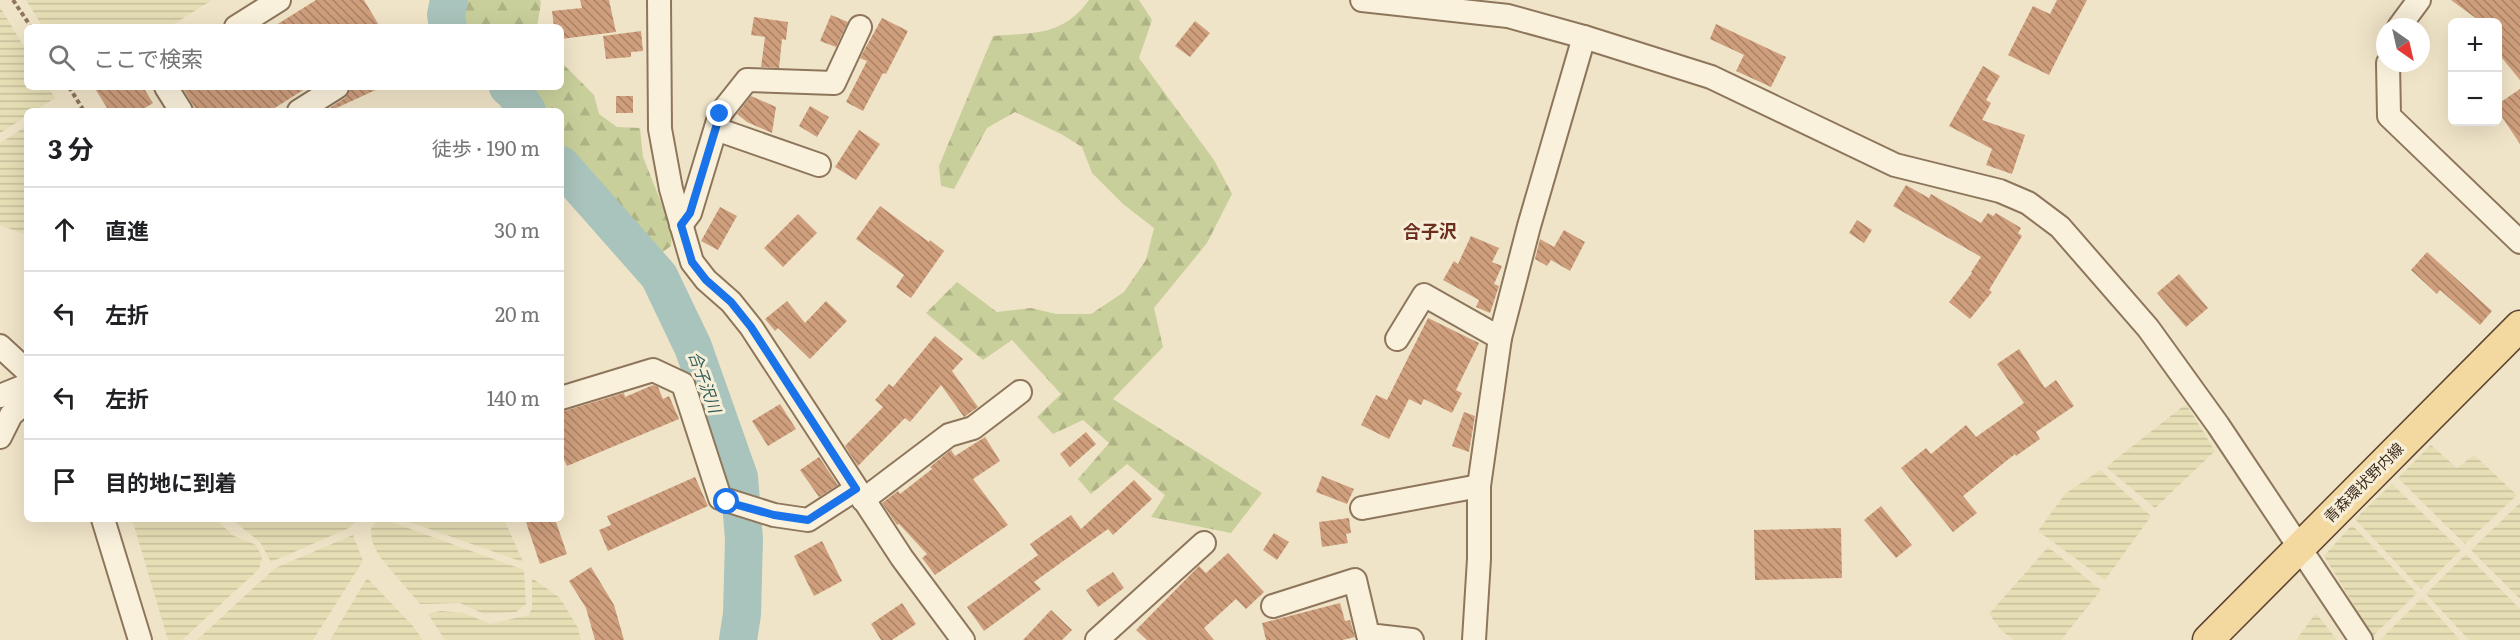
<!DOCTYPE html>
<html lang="ja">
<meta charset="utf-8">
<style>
body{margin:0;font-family:Literata,"Noto Sans JP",serif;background:#f2f2f2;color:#202124}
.controls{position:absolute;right:18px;top:18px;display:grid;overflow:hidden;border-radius:9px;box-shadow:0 6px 24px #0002}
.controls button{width:54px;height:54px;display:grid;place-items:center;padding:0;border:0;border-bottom:2px solid #e0e0e0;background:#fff;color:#202124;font:30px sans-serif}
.compass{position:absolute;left:2376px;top:18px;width:54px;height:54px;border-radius:50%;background:#fff;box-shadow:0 6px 24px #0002;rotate:146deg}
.stop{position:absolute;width:18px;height:18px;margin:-14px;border:4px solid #1a73e8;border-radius:50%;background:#fff}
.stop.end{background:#1a73e8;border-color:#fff;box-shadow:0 2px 6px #0008}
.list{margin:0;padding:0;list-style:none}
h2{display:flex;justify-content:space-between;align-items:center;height:78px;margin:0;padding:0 24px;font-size:26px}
h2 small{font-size:20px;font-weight:400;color:#757577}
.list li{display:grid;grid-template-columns:39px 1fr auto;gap:18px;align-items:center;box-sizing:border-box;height:84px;padding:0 24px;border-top:2px solid #e0e0e0}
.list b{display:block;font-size:22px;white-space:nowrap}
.list em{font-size:20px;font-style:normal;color:#757577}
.icon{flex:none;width:33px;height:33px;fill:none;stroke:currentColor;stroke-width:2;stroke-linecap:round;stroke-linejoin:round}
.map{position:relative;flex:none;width:2520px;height:640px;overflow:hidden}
.search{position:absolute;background:#fff;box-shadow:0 6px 24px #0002;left:24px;top:24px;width:540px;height:66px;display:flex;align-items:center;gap:15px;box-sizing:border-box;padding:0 21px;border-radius:9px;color:#757577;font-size:22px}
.panel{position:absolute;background:#fff;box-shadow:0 6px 24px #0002;left:24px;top:108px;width:540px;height:414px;border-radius:9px}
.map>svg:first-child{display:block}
</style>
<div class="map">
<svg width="2520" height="640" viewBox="0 0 2520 640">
<defs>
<pattern id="farmland-rules" width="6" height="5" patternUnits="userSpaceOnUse" patternTransform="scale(1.5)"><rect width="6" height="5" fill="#e6deb5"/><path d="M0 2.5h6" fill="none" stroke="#c6bf9b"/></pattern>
<pattern id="forest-firs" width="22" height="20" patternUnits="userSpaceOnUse" patternTransform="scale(1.5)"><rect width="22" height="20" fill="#c9cf9b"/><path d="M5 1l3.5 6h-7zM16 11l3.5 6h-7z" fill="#aeb285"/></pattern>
<pattern id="building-back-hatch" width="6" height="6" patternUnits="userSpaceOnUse" patternTransform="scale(1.5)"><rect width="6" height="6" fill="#cf9f7d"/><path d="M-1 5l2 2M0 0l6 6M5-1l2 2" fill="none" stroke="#a98266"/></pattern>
</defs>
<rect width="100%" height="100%" fill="#f0e4c8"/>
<g fill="url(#farmland-rules)">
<path d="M26,0h186l-43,27h-126z"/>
<path d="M0,7l27,45v35h21l7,11 -20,13h-8v5l-27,17z"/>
<path d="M27,126v109l-27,-10v-82z"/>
<path d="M2186,404l29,47 -60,57 -49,-41z"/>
<path d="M2431,445l26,23 17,-13 43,40 -52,49 -67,-66z"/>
<path d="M2100,470l51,46 -46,64 -67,-49 27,-37z"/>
<path d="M2392,484l69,66 -40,39 -66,-70z"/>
<path d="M2520,503v96l-49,-49z"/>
<path d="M132,519h84l16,16 24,10 6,12 -3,12 -77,71h-14z"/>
<path d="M231,519h127l-9,9 -78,34 -11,-20z"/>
<path d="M378,519h5l141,51 2,34 -10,8 -32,2 -24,-11 -40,1 -41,-48 -7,-15 -1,-12z"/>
<path d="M401,519h103l19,43z"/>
<path d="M2352,525l65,68 -44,43 -49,-80z"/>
<path d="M353,535l10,26 -50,79h-116l78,-72z"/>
<path d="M2048,547l53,43 -40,50h-47l-12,-9 -13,-17z"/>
<path d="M2466,554l54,55v31h-51l-43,-46z"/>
<path d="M367,578l46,48 10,14h-93z"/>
<path d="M532,578l28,20 18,30 3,12h-136l-17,-26 12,-3 24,2 26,11 39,-9 3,-7z"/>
<path d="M2422,598l38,42h-80z"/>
<path d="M2316,613l21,27h-41z"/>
</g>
<g fill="url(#forest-firs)">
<path d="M457,0h83l1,3 -4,24h-78l-5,-14z"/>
<path d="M1089,0h50l13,20 -13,38 75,102 18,34 -25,49 -53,65 9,39 -50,52 149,94 -31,40 -80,-16 14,-22 -38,-31 -36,30 -13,-15 31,-36 -26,-23 -30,14 -16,-17 24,-23 -49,-54 -29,20 -57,-47 31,-31 40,30 34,-4 25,6h35l33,-22 22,-32 8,-32 -31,-24 -31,-31 -10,-26 -21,-13 -46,-22 -28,16 -33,61 -13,-3 -2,-20 54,-130c41,-4 69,1 96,-36z"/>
<path d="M561,62l33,33 5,19 18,13 23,1 3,29 29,73 -1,16 -11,8 -32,-29 -67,-78v-36h-27l-19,-24h46z"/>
</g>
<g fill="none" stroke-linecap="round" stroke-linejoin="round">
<g stroke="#a9c4bc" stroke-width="38">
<path d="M448,27l-2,-12 3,-15"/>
<path d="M508,87l6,5 13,19"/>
<path d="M561,165l98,111 34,71 46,130 5,62 -2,75 -4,26"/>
</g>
</g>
<g fill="url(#building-back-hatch)">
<path d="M316,0h48l16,27h-107z"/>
<path d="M580,0h29l7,32 -55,7v-12h-7l-2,-16 30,-3z"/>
<path d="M2057,0h30l-38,75 -41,-20 25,-49 17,8z"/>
<path d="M2451,0h69v80l-22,-27v-31h-17z"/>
<path d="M831,15l17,7 -12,25 -16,-6z"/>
<path d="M754,17l34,5 -2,18 -4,-1 -3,29 -18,-1 4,-30 -14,-2z"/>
<path d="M882,18l26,13 -22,43 -3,-1 -20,38 -17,-9 21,-41 -7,-3z"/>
<path d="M1195,21l15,12 -20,24 -15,-11z"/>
<path d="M1716,24l70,33 -15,30 -35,-16 8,-16 -34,-16z"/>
<path d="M641,31l2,20 -12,1v5l-25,2 -3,-23z"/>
<path d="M1983,66l17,10 -14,24 5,3 -9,17 43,15 -13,39 -26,-9 6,-16 -43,-23z"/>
<path d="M94,87h49l10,16 -13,8h-31z"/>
<path d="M182,87h126l-38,24h-73z"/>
<path d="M350,87h32l-52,24h-5l20,-13z"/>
<path d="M2520,89v55l-22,-33v-7z"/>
<rect x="616" y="96" width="17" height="17"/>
<path d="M751,96l25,11 -4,26 -25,-11 -10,-8z"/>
<path d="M810,106l19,11 -12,20 -18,-11z"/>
<path d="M859,130l21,14 -24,36 -21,-13z"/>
<path d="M1906,185l23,13 2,-4 50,29 7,-10 5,3 3,-3 25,15 -3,5 4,3 -33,54 3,2 -22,27 -21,-17 23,-29 -1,-1 10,-15 -88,-51z"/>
<path d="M880,206l49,36 1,-2 14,11 -33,47 -15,-11 8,-12 -48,-36z"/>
<path d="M720,207l17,9 -19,34 -17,-9z"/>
<path d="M798,214l19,19 -34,34 -19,-19z"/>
<path d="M1857,220l15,10 -8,13 -15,-10z"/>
<path d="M1564,230l21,12 -15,29 -19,-11 -4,6 -12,-7 5,-20 14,8z"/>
<path d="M1471,236l28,12 -7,14 10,4 -8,18 5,2 -9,27 -14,-6 3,-7 -36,-20 11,-19 4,3z"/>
<path d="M2427,252l65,59 -12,14 -40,-35 -3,4 -26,-24z"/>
<path d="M2179,274l29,34 -22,19 -29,-34z"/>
<path d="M787,301l18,22 21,-22 21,20 -37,38 -32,-31 -3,3 -10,-12z"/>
<path d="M1428,318l51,25 -23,47 6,3 -10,20 -28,-14 -3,6 -12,-6 -20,40 -28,-14 15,-30 11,5z"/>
<path d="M935,336l28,23 -11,12 26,36 -14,10 -23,-32 -31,37 -5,-4 -47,48 -13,-20 38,-39 -8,-7 14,-16 4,3z"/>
<path d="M2019,349l26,39 11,-8 18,26 -38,26 4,7 -24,17 -1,-2 -52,42 14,17 -24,19 -52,-64 25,-20 5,6 35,-29 10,12 48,-34 -27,-39z"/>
<path d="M653,385l5,2 5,12 6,-3 10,23 -112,47 -6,-13v-41l63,-19 1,4z"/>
<path d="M780,404l16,25 -28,17 -16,-25z"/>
<path d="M1464,412l11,4 -6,36 -17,-6z"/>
<path d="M1086,432l10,12 -26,23 -10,-13z"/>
<path d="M985,437l15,24 -27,18 35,46 -73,50 -13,-17 5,-4 -28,-30 -2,1 -15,-22 16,-12 2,3 32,-25 -2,-2 21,-17 4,6z"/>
<path d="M819,457l19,28 -19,12 -19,-27z"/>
<path d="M1322,476l32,13 -7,15 -31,-12z"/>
<path d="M695,477l13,29 -100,45 -9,-21 12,-5 -4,-9z"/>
<path d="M1134,480l18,19 -39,36 -5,-6 -74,53 7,7 -57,42 -17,-24 71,-52 -8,-11 41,-29 10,14z"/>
<path d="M1881,506l31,39 -16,13 -32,-38z"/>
<path d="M1349,518l2,15 -5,1 2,9 -26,4 -3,-25z"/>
<path d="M525,519h30l12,35 -27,10z"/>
<path d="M1841,528l1,50 -87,2 -1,-50z"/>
<path d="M1274,533l15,9 -12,18 -14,-10z"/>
<path d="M822,541l20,40 -28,15 -20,-40z"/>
<path d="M1228,553l36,39 -18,17 -10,-10 -32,29 10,12h-67l-11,-10 63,-64 7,7z"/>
<path d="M591,567l23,38 10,35h-29l-9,-32 -17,-27z"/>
<path d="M1113,572l11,16 -26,19 -12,-17z"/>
<path d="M902,603l14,21 -24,16h-11l-10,-16z"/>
<path d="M1340,603l5,18 5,-1 5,17 -12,3h-77l-4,-17z"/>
<path d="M1051,610l21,20 -10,10h-39z"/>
</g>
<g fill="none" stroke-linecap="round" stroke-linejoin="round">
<defs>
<g id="minor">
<path d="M659,0l1,129 11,60 21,73 14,18 25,22 20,25 151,231 61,82"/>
<path d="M1362,0l146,16 76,21 127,40 184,88 105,26 28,12 32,24 88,101 70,97 143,215"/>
<path d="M236,27l43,-27"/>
<path d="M2399,27l20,-27"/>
<path d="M2388,63l1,53 131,126"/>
<path d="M166,87l15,24"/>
<path d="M299,111l38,-24"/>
<path d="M716,129l103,36"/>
<path d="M681,225l9,-12 30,-99 27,-34 87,3 26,-56"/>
<path d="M1397,339l27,-44 76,43"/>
<path d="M0,346l27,25"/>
<path d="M0,396l27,-11"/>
<path d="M561,398l92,-28 30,14 37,114 54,17 34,5 48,-31"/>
<path d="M0,437l11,-22 16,-14"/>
<path d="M863,500l86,-65 24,-7 47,-36"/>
<path d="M1362,508l117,-22"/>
<path d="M103,519l37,121"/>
<path d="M1273,606l82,-26 13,55 44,5"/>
<path d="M1097,640l107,-97"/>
<path d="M1474,640l5,-81v-73l21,-148 29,-112 55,-189"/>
</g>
<path id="major" d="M2208,640l312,-314"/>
</defs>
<use href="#minor" stroke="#8d765c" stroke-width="26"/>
<use href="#major" stroke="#5b4430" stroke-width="33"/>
<g stroke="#8d765c" stroke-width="4" stroke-dasharray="4.5 3" stroke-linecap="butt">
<path d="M13,0l18,27"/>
<path d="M69,87l15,24"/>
</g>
<use href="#minor" stroke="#faf1dc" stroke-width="22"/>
<use href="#major" stroke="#f3d9a0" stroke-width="30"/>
</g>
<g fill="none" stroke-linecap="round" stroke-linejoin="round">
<path stroke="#1a73e8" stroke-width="8" d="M720,114l-30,99 -9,12 11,37 14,18 25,22 20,25 105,162 -48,31 -34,-5 -47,-13"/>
</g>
<g text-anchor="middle" stroke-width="6" stroke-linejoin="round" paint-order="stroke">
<g font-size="15" fill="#3d2e20" stroke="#f7eed8">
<text transform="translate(2364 483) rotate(-45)" y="5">青森環状野内線</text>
</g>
<g font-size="16" font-style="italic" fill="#2f5d5a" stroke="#f7eed8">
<text transform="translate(705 382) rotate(70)" y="6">合子沢川</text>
</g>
<g font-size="18" font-weight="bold" fill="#6b2e1e" stroke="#f7eed8">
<text x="1430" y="238">合子沢</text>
</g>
</g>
</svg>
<div class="controls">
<button>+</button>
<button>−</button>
</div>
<svg class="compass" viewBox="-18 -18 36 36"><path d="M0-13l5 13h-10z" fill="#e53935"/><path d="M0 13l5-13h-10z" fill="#757577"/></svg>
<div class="stop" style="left:727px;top:502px"></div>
<div class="stop end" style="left:720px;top:114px"></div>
<div class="search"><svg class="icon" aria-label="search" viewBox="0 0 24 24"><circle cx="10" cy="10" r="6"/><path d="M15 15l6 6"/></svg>ここで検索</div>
<section class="panel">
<h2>3 分<small>徒歩 · 190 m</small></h2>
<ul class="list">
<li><svg class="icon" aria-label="ahead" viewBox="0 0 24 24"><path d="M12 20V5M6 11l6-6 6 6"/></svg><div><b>直進</b></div><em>30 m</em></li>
<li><svg class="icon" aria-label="left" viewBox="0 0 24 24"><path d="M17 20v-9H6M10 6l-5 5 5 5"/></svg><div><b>左折</b></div><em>20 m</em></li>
<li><svg class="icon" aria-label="left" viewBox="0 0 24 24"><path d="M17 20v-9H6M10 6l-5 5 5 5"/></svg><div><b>左折</b></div><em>140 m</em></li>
<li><svg class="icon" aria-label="arrive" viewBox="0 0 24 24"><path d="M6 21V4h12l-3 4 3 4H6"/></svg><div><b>目的地に到着</b></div></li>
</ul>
</section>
</div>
